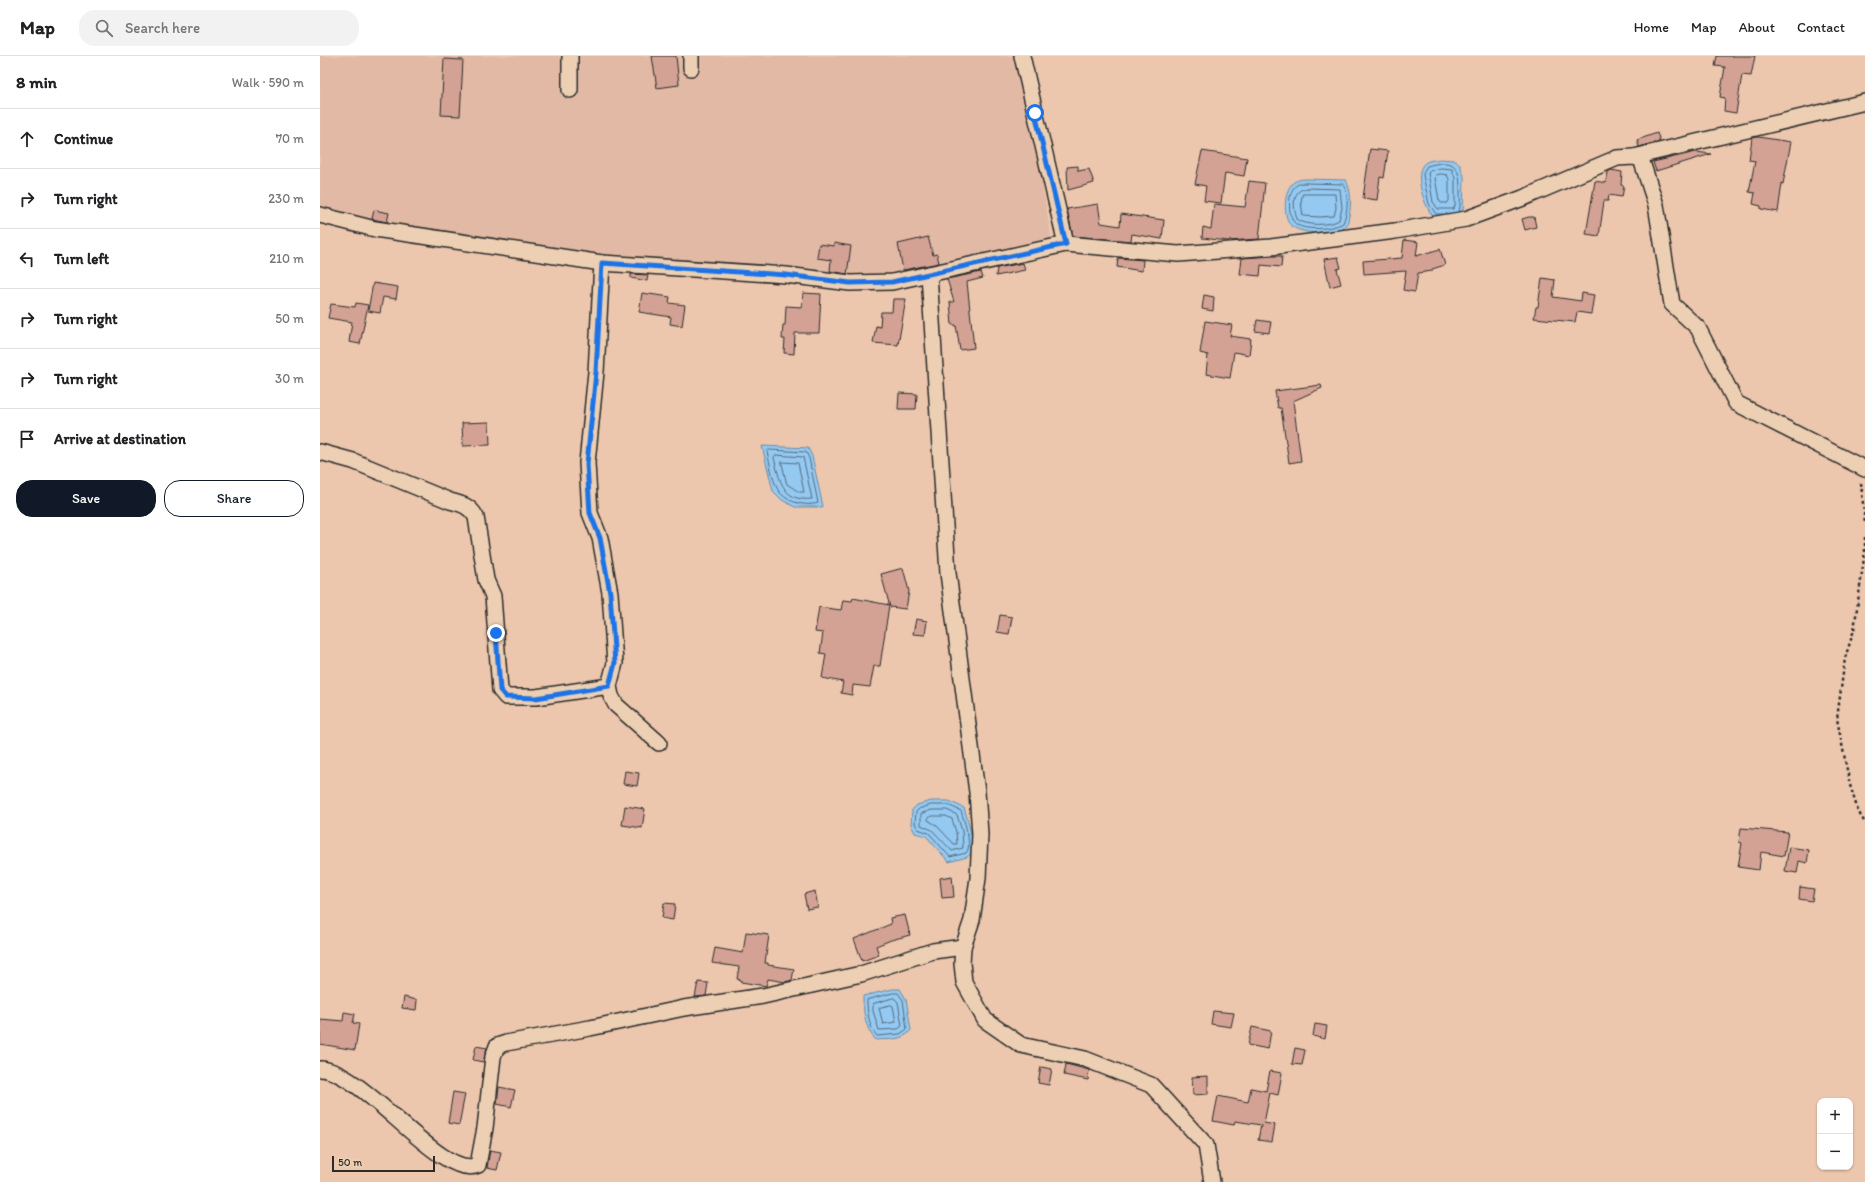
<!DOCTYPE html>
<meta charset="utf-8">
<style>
body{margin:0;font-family:Itim,sans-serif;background:#f2f2f2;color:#202124}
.controls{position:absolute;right:12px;bottom:12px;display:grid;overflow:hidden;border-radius:8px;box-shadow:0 1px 3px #0004}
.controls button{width:36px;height:36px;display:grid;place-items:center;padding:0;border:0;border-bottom:1px solid #e0e0e0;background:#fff;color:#202124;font:20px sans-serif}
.scale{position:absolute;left:12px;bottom:10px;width:103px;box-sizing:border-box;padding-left:4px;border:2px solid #2b2b2b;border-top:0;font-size:11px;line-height:14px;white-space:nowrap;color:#2b2b2b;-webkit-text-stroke:3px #edd0b3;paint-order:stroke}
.stop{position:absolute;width:12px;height:12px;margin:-9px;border:3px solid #1a73e8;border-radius:50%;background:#fff}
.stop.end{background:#1a73e8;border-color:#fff;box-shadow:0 1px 4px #0008}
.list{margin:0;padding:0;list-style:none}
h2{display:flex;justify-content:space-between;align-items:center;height:52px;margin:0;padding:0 16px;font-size:17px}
h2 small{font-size:13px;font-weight:400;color:#757577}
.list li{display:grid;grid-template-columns:26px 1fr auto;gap:12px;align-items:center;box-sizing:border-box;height:60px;padding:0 16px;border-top:1px solid #e0e0e0}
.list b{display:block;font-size:15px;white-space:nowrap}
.list em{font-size:13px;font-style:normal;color:#757577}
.actions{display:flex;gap:8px;padding:12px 16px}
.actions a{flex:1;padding:9px 0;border:1px solid #111827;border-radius:16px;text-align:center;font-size:14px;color:#111827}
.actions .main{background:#111827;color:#fff}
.icon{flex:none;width:22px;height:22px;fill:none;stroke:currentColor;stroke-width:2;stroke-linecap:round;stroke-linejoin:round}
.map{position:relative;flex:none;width:1545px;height:1126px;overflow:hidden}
header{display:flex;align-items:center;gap:24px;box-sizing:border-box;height:56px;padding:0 20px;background:#fff;border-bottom:1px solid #e0e0e0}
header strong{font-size:19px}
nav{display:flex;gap:22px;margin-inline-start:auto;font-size:14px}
.search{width:280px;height:36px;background:#f2f2f2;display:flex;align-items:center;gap:10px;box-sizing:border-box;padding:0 14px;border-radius:16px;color:#757577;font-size:15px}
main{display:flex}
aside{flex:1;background:#fff}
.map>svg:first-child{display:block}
</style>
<header>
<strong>Map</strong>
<div class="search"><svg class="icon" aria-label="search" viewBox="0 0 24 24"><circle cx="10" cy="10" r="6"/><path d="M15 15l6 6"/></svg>Search here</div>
<nav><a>Home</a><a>Map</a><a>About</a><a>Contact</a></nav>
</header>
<main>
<aside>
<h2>8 min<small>Walk · 590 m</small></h2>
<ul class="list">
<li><svg class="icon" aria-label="ahead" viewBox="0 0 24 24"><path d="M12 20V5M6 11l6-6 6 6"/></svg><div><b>Continue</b></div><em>70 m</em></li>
<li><svg class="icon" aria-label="right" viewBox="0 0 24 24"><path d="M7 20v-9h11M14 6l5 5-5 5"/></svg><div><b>Turn right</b></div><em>230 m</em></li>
<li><svg class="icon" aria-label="left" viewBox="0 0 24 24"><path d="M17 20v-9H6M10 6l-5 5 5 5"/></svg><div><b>Turn left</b></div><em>210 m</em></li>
<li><svg class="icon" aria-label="right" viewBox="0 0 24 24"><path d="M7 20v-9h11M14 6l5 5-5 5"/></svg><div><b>Turn right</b></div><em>50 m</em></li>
<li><svg class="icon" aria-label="right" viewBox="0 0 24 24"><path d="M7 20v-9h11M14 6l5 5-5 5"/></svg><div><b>Turn right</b></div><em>30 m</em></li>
<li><svg class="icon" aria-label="arrive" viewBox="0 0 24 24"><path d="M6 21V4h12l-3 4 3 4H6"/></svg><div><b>Arrive at destination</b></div></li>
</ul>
<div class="actions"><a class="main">Save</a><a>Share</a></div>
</aside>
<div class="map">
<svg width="1545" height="1126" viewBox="0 0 1545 1126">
<rect width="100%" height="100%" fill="#ecc7ae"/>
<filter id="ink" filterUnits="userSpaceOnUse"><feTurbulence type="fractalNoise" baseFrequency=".025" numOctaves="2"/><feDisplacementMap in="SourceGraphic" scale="8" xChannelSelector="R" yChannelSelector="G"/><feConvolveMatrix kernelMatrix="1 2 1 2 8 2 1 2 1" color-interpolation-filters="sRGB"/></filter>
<g filter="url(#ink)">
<path fill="#e1b9a4" d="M0,0h693l23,89 16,99 -153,31h-42l-79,-3 -145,-11 -257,-37 -56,-15z"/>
<g fill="#94c9f2" stroke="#6a8aa2">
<path d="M1120,103l13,1 6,3 5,13 -1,38 -28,4c-10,-8 -23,-46 -10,-55 3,-3 11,-3 15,-4z"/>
<path d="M986,123l40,1c7,15 5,29 1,45 -2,2 -5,5 -8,6 -10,4 -44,3 -50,-8 -6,-10 -5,-34 5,-41 3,-2 8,-3 12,-3z"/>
<path d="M442,390l46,2 4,8 11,51h-28l-13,-7 -9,-9z"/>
<path d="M611,745h18l15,7c5,15 9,29 8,45l-5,4 -18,5 -23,-26 -11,-3 -4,-8 1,-15 5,-5z"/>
<path d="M573,933h7l6,10 5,31c-7,11 -24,9 -35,10 -11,-11 -13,-29 -13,-44z"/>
</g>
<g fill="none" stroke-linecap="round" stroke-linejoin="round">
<g stroke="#556a7b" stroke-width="1">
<path d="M1121,112l11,1 3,9v28l-2,3h-15l-5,-7 -5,-29 2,-2z"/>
<path d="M1122,118l5,1 2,4v22l-2,2h-6l-2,-3 -4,-22 1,-3z"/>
<path d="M986,127l38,1c5,12 4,27 -1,39 -9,6 -42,9 -49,-1 -6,-7 -7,-32 3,-37 2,-2 6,-2 9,-2z"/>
<path d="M987,132l33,1 2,19 -3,12c-9,6 -34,6 -42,-1 -4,-12 -6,-29 10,-31z"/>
<path d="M983,138h32l1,14 -2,8 -14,1 -17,-1 -2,-14z"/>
<path d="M1124,158h-8l-7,-10 -6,-29 1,-4 3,-5c25,-7 33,-3 33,24 0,7 1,14 -1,22"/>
<path d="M449,394l37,2 3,6 9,45c-13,4 -34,-1 -41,-15 -5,-10 -7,-25 -10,-36z"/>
<path d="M456,399l27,2 9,42c-30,3 -32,-19 -38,-41z"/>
<path d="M462,406l16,1 6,29h-5l-12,-8z"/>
<path d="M611,749h17l13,6c3,10 12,34 5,42l-16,4 -21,-24 -11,-4 -3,-6 1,-11 3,-3z"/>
<path d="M612,754h15l10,5 5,16 1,17 -11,3 -20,-21 -11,-5v-11z"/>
<path d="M613,760h13l6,3 4,13 1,12h-3l-18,-19 -8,-5v-2z"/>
<path d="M573,937h5l5,7 4,29 -7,5 -23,2c-8,-8 -10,-25 -10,-36z"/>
<path d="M574,942l4,4 4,24 -4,3 -19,1 -6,-19v-7z"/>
<path d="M571,949l2,1 3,16 -13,2 -4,-16z"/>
</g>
</g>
<g fill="#d4a295" stroke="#2b2b2b">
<path d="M332,0h24l3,29 -22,3z"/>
<path d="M1397,0h38l-4,20 -9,-1 -6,38 -12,-2 1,-13 -5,-1 5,-30 -10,-1z"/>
<path d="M124,3l19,1 -3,56 -19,-1z"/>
<path d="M1337,77l3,8 -21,6 -2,-7z"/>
<path d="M1438,81l33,5 -8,42 -1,-1 -4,29 -17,-3v-3l-8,-2 2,-11 -6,-1 6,-31 -6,-1 3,-22z"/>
<path d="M1050,93l18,2 -4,27 -4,-1 -3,23 -14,-2z"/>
<path d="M882,95l45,7 -3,18 -19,-3 -4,30 -17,-2 2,-15 -11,-2z"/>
<path d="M1376,96l15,2 -55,17 -3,-9z"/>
<path d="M758,110v5l11,-2 5,14 -26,7 -1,-23z"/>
<path d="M1291,114l11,2 -1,13 3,1 -2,11 -13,-2 -1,6h-4l-5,35 -13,-2 9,-53 11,2 2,-11z"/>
<path d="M929,125l16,2 -6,56 -31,2 -26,-3 1,-11 8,2 3,-25 31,3z"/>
<path d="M778,148l3,19 19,3 1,-12 43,6 -2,19 -30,-5 -1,7 -58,-5 -6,-27z"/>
<path d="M54,154l15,3 -2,9 -15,-3z"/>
<path d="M1209,161h5l2,10 -11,3 -3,-11z"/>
<path d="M608,181l5,18 4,-1 2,9 -36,7 -5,-26z"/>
<path d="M1084,184l14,2 -2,14 24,-7 5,16 -13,4v2l-14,2 -3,19 -12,-2 3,-19 -42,3 -1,-13 39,-3z"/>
<path d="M514,187l17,3 -4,28 -17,-3 1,-11 -14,-2 2,-14 15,2z"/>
<path d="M955,200h7l-1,11 -20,-2 -1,11 -20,-2 2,-16z"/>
<path d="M1018,201l3,11 -4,1 4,15 -11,3 -6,-28z"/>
<path d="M798,202l25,2 -1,11 -25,-4z"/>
<path d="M703,207l2,7 -29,6 1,-8z"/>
<path d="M661,216l2,6 -16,4 7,66 -14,2 -4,-25h-4l-2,-23h4l-7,-23z"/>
<path d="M311,218l17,1 -1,6 -16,-3z"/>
<path d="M1222,222l13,2 -2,17 28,4 1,-8 12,2 -3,19 -14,-2 -2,10 -41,-4 2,-11h2z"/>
<path d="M53,227l25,4 -2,12 -13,-2 -3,16 -12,-2z"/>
<path d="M322,237l28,4 -1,6 16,2 -3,21 -12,-2 1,-7 -32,-5z"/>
<path d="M483,237l18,1 -2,39h-24l-1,21 -10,-1 1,-14h-3l1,-14h2l1,-19 16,1z"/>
<path d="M884,239l10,2 -1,14 -11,-2z"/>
<path d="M573,243h13l-8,46 -25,-2 3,-17 4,1 1,-15h11z"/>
<path d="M36,247l12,2 -8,39 -11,-2 3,-20 -24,-4 3,-14 24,3z"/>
<path d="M937,264l14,2 -2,11 -14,-2z"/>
<path d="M885,265l27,4 -2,11 21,3 -2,16 -15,-3 -4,26 -24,-4 2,-19 -8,-2z"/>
<path d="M1001,329l1,3 -29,13 8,60 -12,2 -8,-55h-3l-3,-17z"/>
<path d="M579,337l18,1 -1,15h-18z"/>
<path d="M169,366l1,23 -27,1 -1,-23z"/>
<path d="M583,512l6,23 -3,18 -16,-2 -9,-33z"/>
<path d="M533,542l36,7 -9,61h-6l-4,21 -17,-2 -1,10 -11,-2 2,-11 -21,-4 4,-24 -6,-1 3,-20 -8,-1 4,-25 22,3 2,-10 9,1z"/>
<path d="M680,559l12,2 -3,17 -12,-2z"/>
<path d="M596,563l11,2 -2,14 -12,-1z"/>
<path d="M305,715l14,2 -2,13 -14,-2z"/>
<path d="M305,750l20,3 -3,19 -20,-3z"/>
<path d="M1421,772l47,4 -4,24 -23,-4 -2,18 -21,-3 4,-24 -3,-1z"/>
<path d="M1469,791l20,3 -2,13 -8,-2 -2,12 -12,-2z"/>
<path d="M632,820l2,21 -12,1 -2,-20z"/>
<path d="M1480,831l14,2 -2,12 -13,-2z"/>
<path d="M495,835l3,16 -11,2 -3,-15z"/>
<path d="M344,847l11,1 -2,16 -11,-2z"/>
<path d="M585,859l5,20 -19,5 -15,6 3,9 -17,6 -8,-22 37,-15 -1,-6z"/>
<path d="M426,876l23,3 -4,28h3v2l26,4 -2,11 -7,2 -17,-3 -2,7 -25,-4v-2l-4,-1 2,-12 -27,-4 3,-15 28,5z"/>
<path d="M378,926l10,1 -2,13 -11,1z"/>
<path d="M84,941l13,3 -1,10 -14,-2z"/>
<path d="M893,955l21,2 -3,14 -20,-3z"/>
<path d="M24,956l11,2 -2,9 6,1 -4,26 -35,-6v-25l23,2z"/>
<path d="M995,968l12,2 -2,13 -12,-3z"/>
<path d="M932,971l19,4 -3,18 -20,-4z"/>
<path d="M156,990l11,2 -4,14 -10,-2z"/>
<path d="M975,992l10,2 -3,15 -10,-1z"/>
<path d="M746,1008l23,6 -1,10 -24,-5z"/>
<path d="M721,1011l11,2 -3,16 -11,-2z"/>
<path d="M950,1015l12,2 -4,22 -8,-2 -6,30 11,2 -3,17 -14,-2 3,-15 -26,-4 -1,4 -21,-4 5,-25 30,6 3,-14 15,3z"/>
<path d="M888,1020v18l-15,1 -1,-18z"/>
<path d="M179,1031l16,3 -4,17 -14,-3z"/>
<path d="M133,1036l12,2 -6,31 -11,-2z"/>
<path d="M170,1094l11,2 -4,18 -10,-2z"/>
</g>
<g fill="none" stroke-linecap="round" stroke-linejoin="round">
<defs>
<g id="minor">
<path d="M371,0v12"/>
<path d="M702,0l44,188"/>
<path d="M250,34v-34"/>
<path d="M1314,101l231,-55"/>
<path d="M0,159l55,14 227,34 184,12 64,8 42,-1 37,-8 19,299 29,219 3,42 -2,44 -6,42 -9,27 -1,16 2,19 21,38 36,25 64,14 66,26 55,60 6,37"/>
<path d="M282,207l-6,109 -9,91 3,50 10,25 10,55 5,70 -6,23 2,10 5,9 43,38"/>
<path d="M609,218l137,-30 112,10 93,-7 124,-16 71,-12 57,-21 94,-40 17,-1 7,2 15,46 16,99 26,24 38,75 129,66"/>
<path d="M0,396l33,9 97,40c12,3 20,5 26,16l10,63 7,16 7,94 6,7h30l73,-11"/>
<path d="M0,1013c44,1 122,113 158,96l7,-37 8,-71 4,-11 9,-3 84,-15 94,-20 79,-12 98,-22 72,-23 30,-4"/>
</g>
</defs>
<use href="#minor" stroke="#2b2b2b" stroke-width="18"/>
<g stroke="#2b2b2b" stroke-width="2.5" stroke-dasharray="3 3" stroke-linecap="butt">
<path d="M1541,427l4,41"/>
<path d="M1545,481v14l-11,79 -9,28 -8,61 13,66 8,26 7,12"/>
</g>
<use href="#minor" stroke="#edd0b3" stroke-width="15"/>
</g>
</g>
<g fill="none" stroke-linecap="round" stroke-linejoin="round" filter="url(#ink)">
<path stroke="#1a73e8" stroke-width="5" d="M176,577l4,57 6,7 30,1 73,-12 6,-23 -5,-70 -10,-55 -10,-25 -3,-49 9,-92 6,-109 184,12 64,8 42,-1 174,-38 -31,-131"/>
</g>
</svg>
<div class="controls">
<button>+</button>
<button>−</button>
</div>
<div class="scale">50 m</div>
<div class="stop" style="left:715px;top:57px"></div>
<div class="stop end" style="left:176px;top:577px"></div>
</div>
</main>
